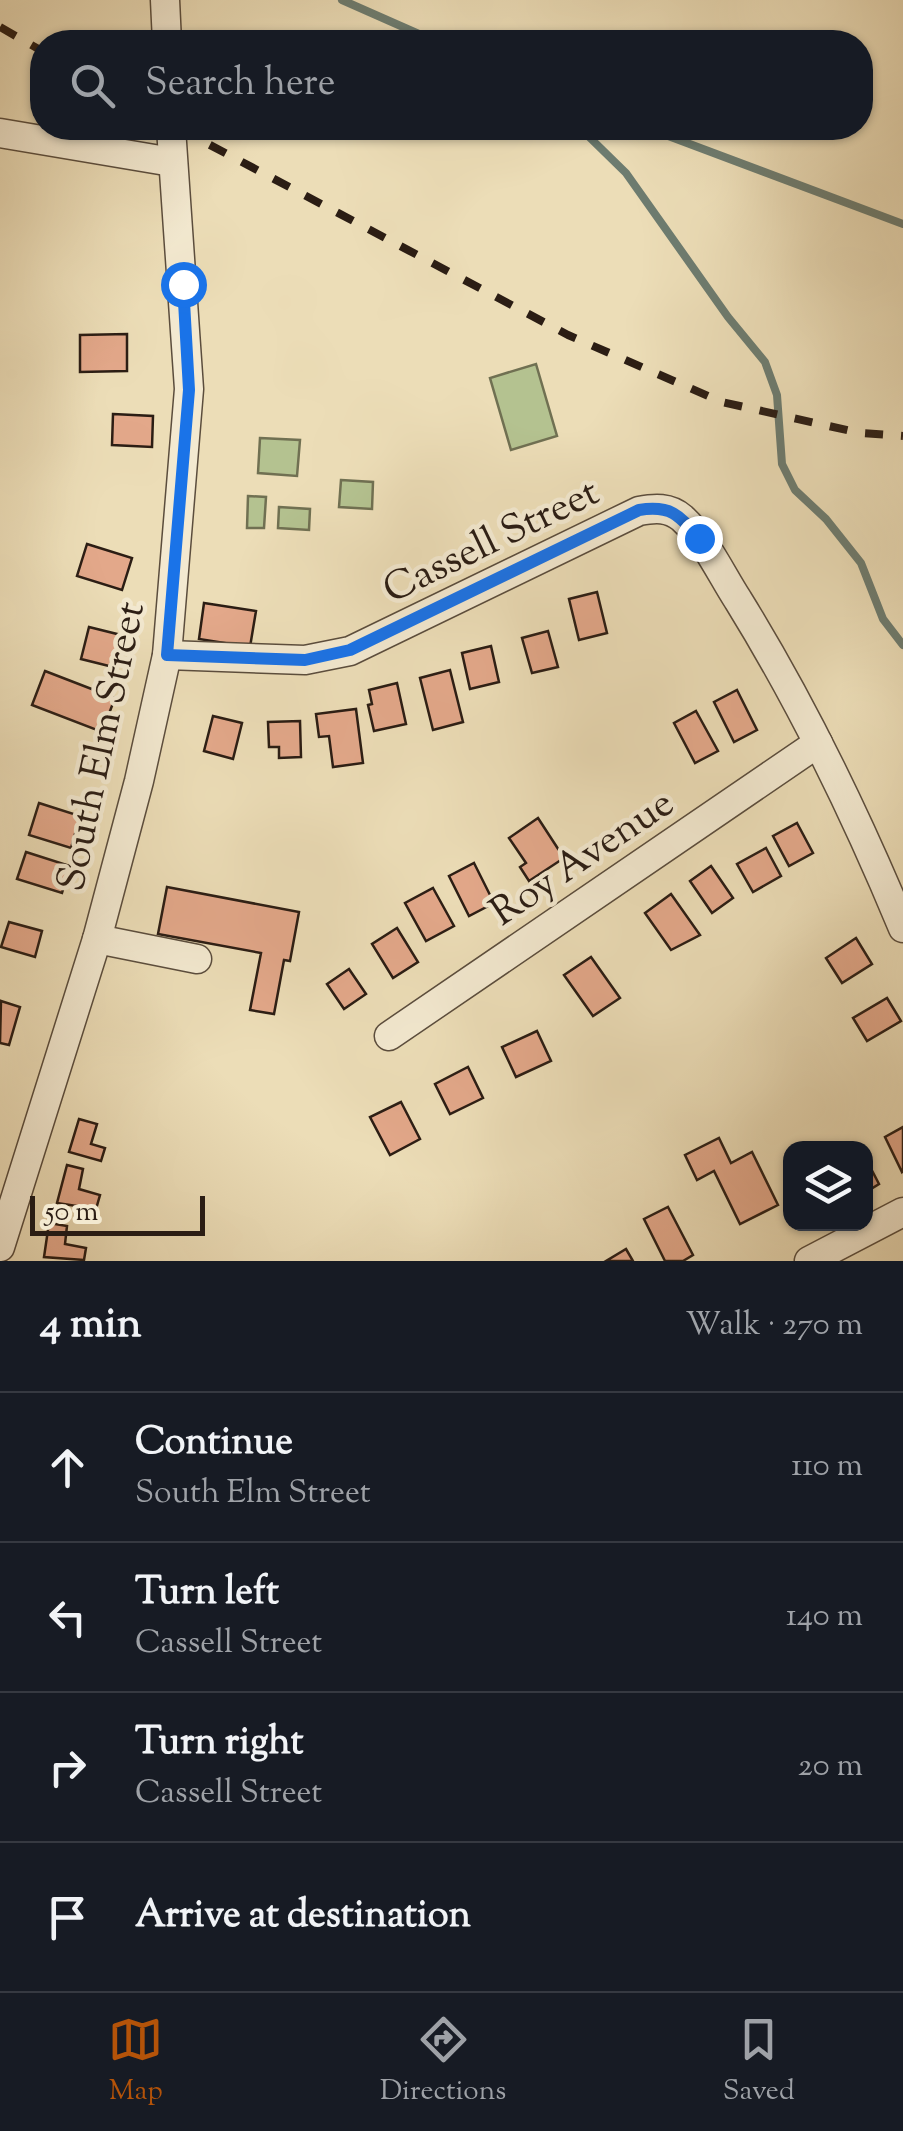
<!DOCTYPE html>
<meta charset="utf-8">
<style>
body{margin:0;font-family:"Sorts Mill Goudy",serif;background:#242831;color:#f1f3f6}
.controls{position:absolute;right:30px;bottom:30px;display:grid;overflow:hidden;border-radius:20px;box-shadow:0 2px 8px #0004}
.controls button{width:90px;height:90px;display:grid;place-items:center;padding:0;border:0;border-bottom:2px solid #363941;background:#171b24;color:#f1f3f6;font:50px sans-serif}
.scale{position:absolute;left:30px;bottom:25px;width:175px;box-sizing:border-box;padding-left:10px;border:5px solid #2b1d14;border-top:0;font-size:28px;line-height:35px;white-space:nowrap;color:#2b1d14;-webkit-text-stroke:8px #f3e9d0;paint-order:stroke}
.stop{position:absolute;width:30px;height:30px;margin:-22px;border:8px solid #1a73e8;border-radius:50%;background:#fff}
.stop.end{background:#1a73e8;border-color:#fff;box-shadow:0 2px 10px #0008}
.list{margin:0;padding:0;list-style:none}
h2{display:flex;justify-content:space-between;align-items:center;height:130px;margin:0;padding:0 40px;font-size:42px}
h2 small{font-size:32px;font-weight:400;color:#9ea1a6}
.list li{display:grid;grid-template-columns:65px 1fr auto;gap:30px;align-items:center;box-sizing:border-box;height:150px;padding:0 40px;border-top:2px solid #363941}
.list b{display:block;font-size:38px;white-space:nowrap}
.list p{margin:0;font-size:32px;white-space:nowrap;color:#9ea1a6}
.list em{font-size:32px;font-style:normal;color:#9ea1a6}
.icon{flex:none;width:55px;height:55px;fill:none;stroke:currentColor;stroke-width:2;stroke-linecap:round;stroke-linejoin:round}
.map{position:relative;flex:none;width:903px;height:1261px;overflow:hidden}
.search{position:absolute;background:#171b24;box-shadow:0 2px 8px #0004;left:30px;right:30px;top:30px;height:110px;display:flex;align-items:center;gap:25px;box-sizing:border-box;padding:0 35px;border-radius:40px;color:#9ea1a6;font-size:38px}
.sheet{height:730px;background:#171b24}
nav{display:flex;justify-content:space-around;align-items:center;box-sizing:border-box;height:140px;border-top:2px solid #363941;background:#171b24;font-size:28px;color:#9ea1a6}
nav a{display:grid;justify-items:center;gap:5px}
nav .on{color:#b45309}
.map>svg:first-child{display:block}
</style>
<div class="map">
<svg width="903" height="1261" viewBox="0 0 903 1261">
<rect width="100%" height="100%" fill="#ecddb7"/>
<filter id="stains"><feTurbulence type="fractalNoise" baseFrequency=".002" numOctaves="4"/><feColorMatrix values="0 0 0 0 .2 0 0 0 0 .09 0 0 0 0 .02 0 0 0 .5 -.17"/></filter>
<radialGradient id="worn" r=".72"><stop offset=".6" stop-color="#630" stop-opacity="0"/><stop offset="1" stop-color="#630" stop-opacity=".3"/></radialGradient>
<g fill="#b4c290" stroke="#707052" stroke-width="2.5">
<path d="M536,364l21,72 -46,14 -21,-72z"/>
<path d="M260,438l40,2 -3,36 -39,-3z"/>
<path d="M341,480l32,2 -1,27 -33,-2z"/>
<path d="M248,496l18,1 -2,31h-17z"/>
<path d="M279,507l31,2 -1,21 -31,-2z"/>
</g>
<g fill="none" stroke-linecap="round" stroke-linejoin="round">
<g stroke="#6d7c70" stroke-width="8">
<path d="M342,0l95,42"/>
<path d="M580,128l46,45 102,144 37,45 12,33 5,69 13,26 31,29 35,44 22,56 20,26"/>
<path d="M647,128l256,96"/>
</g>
</g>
<g fill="#e3a88a" stroke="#2b1d14" stroke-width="2.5">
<path d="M127,334v37l-47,1v-37z"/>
<path d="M113,414l40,2 -1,31 -40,-2z"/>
<path d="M87,544l45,14 -10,32 -45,-14z"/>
<path d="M597,592l10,41 -28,7 -10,-41z"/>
<path d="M204,603l52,8 -6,36 -51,-8z"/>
<path d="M89,627l32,8 -8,32 -32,-8z"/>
<path d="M548,631l10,36 -26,6 -10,-35z"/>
<path d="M491,646l8,36 -29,7 -8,-36z"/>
<path d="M450,670l13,52 -30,8 -13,-52z"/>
<path d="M45,671l70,27 -13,34 -70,-27z"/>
<path d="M397,683l9,41 -32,7 -6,-26 4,-1 -3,-14z"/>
<path d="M737,690l20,40 -23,12 -20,-40z"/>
<path d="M356,709l7,54 -30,4 -4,-31 -10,1 -3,-23z"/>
<path d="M696,711l22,40 -23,12 -21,-40z"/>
<path d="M213,716l29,7 -9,36 -29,-8z"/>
<path d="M300,721l1,36 -22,1v-11h-10l-1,-25z"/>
<path d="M39,803l41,13 -9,32 -42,-13z"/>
<path d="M538,818l26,40 -35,23 -9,-14 6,-4 -17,-25z"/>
<path d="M797,823l16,30 -24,13 -16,-30z"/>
<path d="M766,848l15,28 -28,16 -16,-28z"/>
<path d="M26,852l44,14 -8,27 -45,-14z"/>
<path d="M474,863l20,40 -25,13 -20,-40z"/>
<path d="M711,866l22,32 -21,15 -22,-32z"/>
<path d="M167,887l132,25 -9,49 -6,-1 -10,54 -24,-4 11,-57 -103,-19z"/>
<path d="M433,888l21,38 -28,15 -21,-38z"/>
<path d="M671,894l29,41 -29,15 -26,-37z"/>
<path d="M9,922l33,9 -7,26 -34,-10z"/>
<path d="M397,928l21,34 -25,16 -21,-34z"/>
<path d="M856,938l16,26 -30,19 -16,-25z"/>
<path d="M591,957l29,41 -27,18 -29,-41z"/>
<path d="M349,969l17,25 -22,15 -17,-25z"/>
<path d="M887,998l14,23 -34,20 -14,-23z"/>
<path d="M1,1001l19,6 -11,38 -9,-2z"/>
<path d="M537,1031l14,30 -35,16 -14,-30z"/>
<path d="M468,1067l15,31 -33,16 -15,-30z"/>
<path d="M401,1102l19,37 -30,16 -20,-38z"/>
<path d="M79,1119l18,5 -6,20 14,4 -4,13 -32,-9z"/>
<path d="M903,1127v44l-1,1 -17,-35z"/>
<path d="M719,1138l12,25 21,-11 26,53 -38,19 -26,-53 -17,9 -12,-25z"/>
<path d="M866,1159l13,25 -13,8z"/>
<path d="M67,1165l16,4 -4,20 21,6 -4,14 -39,-6z"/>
<path d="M668,1207l25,48 -10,6h-18l-21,-42z"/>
<path d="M49,1223l18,3 -2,18 21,4 -2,12 -40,-3z"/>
<path d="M626,1249l7,12h-27z"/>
</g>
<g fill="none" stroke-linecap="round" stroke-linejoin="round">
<defs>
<g id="minor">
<path d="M165,0l2,42"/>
<path d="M0,133l172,29"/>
<path d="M167,655l138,5 45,-9 289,-140c16,-3 30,-4 43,7 24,22 39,56 56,82 65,105 118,215 165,328"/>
<path d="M97,939l100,20"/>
<path d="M389,1036l429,-293"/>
<path d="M0,1247l97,-308 42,-158 28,-126 22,-266 -18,-261"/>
<path d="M809,1261l94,-49"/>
</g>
</defs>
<use href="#minor" stroke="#5b4d3d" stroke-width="31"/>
<use href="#minor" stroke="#f3e9d0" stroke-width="28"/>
<g stroke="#2b1d14" stroke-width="8" stroke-dasharray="18 18" stroke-linecap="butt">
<path d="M0,27l42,24"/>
<path d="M178,128l390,207 154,67 138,31 43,3"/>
</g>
</g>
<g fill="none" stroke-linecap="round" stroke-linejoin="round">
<path stroke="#1a73e8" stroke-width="12" d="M183,284l6,106 -22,265 138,5 45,-10 289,-140c32,-5 40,5 60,28"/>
</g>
<g text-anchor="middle" stroke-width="9" stroke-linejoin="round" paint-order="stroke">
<g font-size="40" fill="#2b1d14" stroke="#f3e9d0">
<text transform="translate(490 539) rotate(-26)" y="14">Cassell Street</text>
<text transform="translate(99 746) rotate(-78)" y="14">South Elm Street</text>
<text transform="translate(581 856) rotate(-34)" y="14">Roy Avenue</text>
</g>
</g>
<rect width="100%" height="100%" filter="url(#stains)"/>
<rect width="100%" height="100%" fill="url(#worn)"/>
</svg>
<div class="controls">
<button><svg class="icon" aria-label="layers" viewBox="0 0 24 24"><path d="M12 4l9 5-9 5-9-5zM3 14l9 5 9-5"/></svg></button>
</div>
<div class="scale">50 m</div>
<div class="stop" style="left:183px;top:284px"></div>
<div class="stop end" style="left:699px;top:538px"></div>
<div class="search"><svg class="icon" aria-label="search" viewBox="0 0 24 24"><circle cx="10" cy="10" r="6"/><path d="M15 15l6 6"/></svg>Search here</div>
</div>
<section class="sheet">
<h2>4 min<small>Walk · 270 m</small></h2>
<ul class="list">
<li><svg class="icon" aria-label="ahead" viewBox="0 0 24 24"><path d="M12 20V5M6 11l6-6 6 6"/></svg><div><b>Continue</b><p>South Elm Street</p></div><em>110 m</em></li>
<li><svg class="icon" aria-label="left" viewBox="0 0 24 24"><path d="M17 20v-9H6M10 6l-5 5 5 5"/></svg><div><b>Turn left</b><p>Cassell Street</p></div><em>140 m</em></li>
<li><svg class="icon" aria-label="right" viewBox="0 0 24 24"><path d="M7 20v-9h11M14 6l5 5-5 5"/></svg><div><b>Turn right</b><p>Cassell Street</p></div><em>20 m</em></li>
<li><svg class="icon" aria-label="arrive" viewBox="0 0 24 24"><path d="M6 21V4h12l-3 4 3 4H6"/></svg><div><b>Arrive at destination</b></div></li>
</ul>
</section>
<nav>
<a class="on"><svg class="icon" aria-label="map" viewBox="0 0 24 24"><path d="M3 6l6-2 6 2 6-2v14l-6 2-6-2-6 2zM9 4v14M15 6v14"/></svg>Map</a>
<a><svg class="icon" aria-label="directions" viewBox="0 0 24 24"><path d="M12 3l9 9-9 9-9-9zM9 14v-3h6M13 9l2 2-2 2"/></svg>Directions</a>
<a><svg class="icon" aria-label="saved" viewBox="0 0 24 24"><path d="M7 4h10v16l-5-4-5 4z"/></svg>Saved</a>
</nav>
